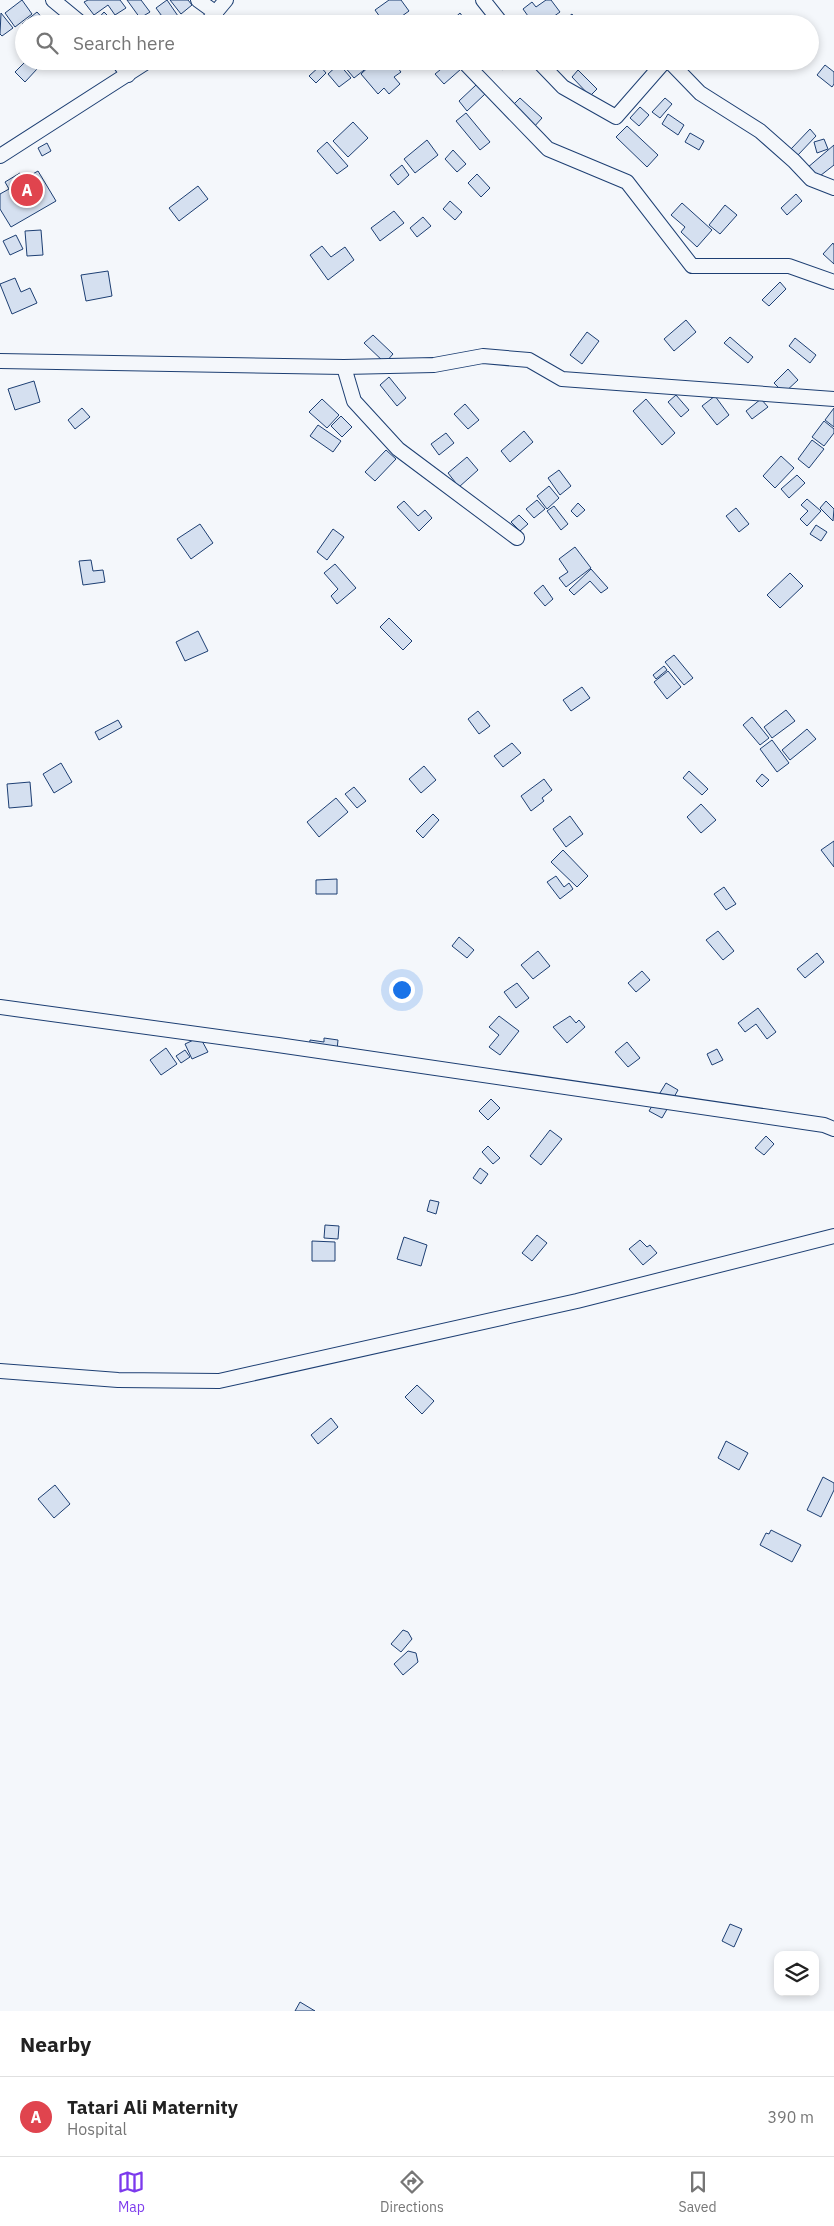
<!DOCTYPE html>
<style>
body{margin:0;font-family:"IBM Plex Sans",sans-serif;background:#f2f2f2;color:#222}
.controls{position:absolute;right:15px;bottom:15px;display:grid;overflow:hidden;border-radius:10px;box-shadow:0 2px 8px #0003}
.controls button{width:45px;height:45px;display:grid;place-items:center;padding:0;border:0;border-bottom:1px solid #e0e0e0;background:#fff;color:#222;font:25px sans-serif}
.you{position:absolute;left:401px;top:989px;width:18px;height:18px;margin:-12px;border:4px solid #fff;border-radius:50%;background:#1a73e8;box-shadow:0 0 0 8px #1a73e833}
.badge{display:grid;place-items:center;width:32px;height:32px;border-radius:50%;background:#7c3aed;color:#fff;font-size:16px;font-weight:700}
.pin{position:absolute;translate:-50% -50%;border:2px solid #fff;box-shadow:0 1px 5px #0006}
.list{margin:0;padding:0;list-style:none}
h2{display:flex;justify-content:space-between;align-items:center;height:65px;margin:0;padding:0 20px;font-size:21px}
h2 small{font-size:16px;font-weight:400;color:#767676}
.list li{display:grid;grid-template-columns:32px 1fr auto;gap:15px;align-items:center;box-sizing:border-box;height:80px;padding:0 20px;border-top:1px solid #e0e0e0}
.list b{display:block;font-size:19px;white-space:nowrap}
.list p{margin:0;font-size:16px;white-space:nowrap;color:#767676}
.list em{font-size:16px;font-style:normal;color:#767676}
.icon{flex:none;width:28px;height:28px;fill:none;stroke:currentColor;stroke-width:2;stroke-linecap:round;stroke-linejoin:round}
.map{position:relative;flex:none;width:834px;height:2011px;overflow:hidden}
.search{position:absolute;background:#fff;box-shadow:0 2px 8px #0003;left:15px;right:15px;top:15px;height:55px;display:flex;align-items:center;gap:12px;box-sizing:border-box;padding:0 18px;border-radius:28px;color:#767676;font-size:19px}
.sheet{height:145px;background:#fff}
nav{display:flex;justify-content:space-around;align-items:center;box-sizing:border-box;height:70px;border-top:1px solid #e0e0e0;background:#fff;font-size:14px;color:#767676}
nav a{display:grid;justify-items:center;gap:2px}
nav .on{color:#7c3aed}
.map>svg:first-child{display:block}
</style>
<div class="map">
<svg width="834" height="2011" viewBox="0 0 834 2011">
<rect width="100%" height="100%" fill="#f4f7fb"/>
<g fill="#d5e0f0" stroke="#1d3f73">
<path d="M22,0l10,14 -17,13 -10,-14z"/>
<path d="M88,0h32l6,8 -11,7 -7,-10 -14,10 -10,-13z"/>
<path d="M127,0h14l9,12 -10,6z"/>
<path d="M167,0l11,16 -11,7 -11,-15z"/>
<path d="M170,0h18l4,5 -11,9z"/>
<path d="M389,0h12l8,11 -18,13h-6l-10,-14z"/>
<path d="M546,0h5l9,12 -17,12h-19l-2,-3 6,-5 -5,-7 9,-7 4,5z"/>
<path d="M37,12l9,10 -3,2h-19v2l-2,-2z"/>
<path d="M104,12l8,8 -4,4h-12l-1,-2z"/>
<path d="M1,13l12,15 -11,8 -2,-2z"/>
<path d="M460,13l8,11h-20z"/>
<path d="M572,14l6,9 -19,1z"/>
<path d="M160,15l5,8 -1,1h-15z"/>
<path d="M667,15l8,9h-17z"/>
<path d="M26,61h3l8,8 -12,13 -10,-10z"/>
<path d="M350,61h13l5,6 -14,11 -10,-12z"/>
<path d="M375,61h17l9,11 -7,5 6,7 -11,10 -5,-6 -6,6 -17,-20z"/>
<path d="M451,61h3l7,8 -17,15 -9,-10z"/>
<path d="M494,61h19l-11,9z"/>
<path d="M339,64l12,14 -12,9 -11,-13z"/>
<path d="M825,65l9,7v12l-2,3 -15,-12z"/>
<path d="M320,66l6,7 -10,10 -7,-7z"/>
<path d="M578,70l19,19 -7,7 -18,-19z"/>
<path d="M476,85l9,9 -18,17 -8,-10z"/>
<path d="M520,98l22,20 -9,10 -22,-21z"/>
<path d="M665,98l7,6 -12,14 -8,-6z"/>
<path d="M640,107l9,8 -10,11 -9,-8z"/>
<path d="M466,113l24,29 -10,8 -24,-29z"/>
<path d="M668,114l16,11 -6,10 -16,-11z"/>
<path d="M353,122l15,16 -20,19 -15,-16z"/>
<path d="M627,126l31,29 -11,12 -31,-30z"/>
<path d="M810,129l6,7 -18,19 -7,-6z"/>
<path d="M690,133l14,8 -5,9 -14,-8z"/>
<path d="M824,139l4,10 -11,4 -3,-11z"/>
<path d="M427,140l11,15 -23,18 -11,-14z"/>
<path d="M327,142l21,24 -11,8 -20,-23z"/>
<path d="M47,143l4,8 -9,5 -4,-8z"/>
<path d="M834,145v20l-18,14 -9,-11z"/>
<path d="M453,150l13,14 -9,8 -12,-13z"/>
<path d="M402,165l7,10 -11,10 -8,-10z"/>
<path d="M38,171l18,30 -45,26 -11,-18v-15l9,-5 -4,-7 15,-9 4,6z"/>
<path d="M477,174l13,14 -9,9 -13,-14z"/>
<path d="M198,186l10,13 -29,22 -10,-13z"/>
<path d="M796,194l6,7 -15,14 -6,-7z"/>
<path d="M450,201l12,11 -7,8 -12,-11z"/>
<path d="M682,203l30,27 -15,17 -16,-15 4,-5 -14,-12z"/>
<path d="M725,205l12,10 -17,19 -11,-9z"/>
<path d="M394,211l10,12 -24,18 -9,-13z"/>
<path d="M423,217l8,9 -14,11 -7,-9z"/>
<path d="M41,230l2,25 -16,1 -2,-25z"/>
<path d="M16,235l7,14 -13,6 -7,-14z"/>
<path d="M833,243l1,2v19l-11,-10z"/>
<path d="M322,246l9,11 14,-10 9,13 -26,20 -18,-25z"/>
<path d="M108,271l4,25 -26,5 -5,-26z"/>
<path d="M15,278l6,14 9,-4 7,15 -25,11 -12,-30z"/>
<path d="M780,282l6,7 -17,17 -7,-6z"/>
<path d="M686,320l10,12 -22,19 -10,-12z"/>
<path d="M587,332l12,9 -17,23 -12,-9z"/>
<path d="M373,335l20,19 -8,9 -21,-20z"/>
<path d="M730,337l23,20 -5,6 -24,-20z"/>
<path d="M795,338l21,17 -6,8 -21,-17z"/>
<path d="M788,369l10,11 -14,13 -10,-10z"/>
<path d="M389,377l17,21 -9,8 -17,-21z"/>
<path d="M34,381l6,21 -25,8 -7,-21z"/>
<path d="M676,395l13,15 -8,7 -13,-15z"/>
<path d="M715,396l14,19 -12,10 -15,-19z"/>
<path d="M322,399l17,16 -12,13 -18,-16z"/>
<path d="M646,399l29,34 -13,12 -29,-34z"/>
<path d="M761,399l7,8 -16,12 -6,-8z"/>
<path d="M465,404l14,16 -11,9 -14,-15z"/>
<path d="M82,408l8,9 -15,12 -7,-9z"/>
<path d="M834,408v19l-9,-7z"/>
<path d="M341,416l11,11 -10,10 -11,-11z"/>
<path d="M824,421l10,8v4l-10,13 -12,-9z"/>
<path d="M318,425l23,16 -8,11 -23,-16z"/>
<path d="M524,431l9,11 -23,20 -9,-11z"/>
<path d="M446,433l8,10 -15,12 -8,-11z"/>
<path d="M812,440l12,9 -15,19 -11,-9z"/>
<path d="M386,450l10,9 -21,22 -10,-9z"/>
<path d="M781,456l13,12 -19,20 -12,-12z"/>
<path d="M467,457l11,13 -19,17 -11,-14z"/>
<path d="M559,470l12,16 -11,9 -12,-17z"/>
<path d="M797,475l8,8 -16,15 -8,-9z"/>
<path d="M549,486l10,12 -12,11 -10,-13z"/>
<path d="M807,499l14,12 -14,15 -7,-7 8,-8 -7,-6z"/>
<path d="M537,500l8,9 -11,9 -8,-9z"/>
<path d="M404,501l14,15 7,-6 7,8 -13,13 -22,-24z"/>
<path d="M826,501l8,8 -1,12 -13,-13z"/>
<path d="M578,503l7,7 -8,7 -6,-6z"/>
<path d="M554,506l14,18 -7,6 -14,-19z"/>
<path d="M736,508l13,16 -10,8 -13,-16z"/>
<path d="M519,515l9,9 -8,7 -9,-9z"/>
<path d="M200,524l13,19 -22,16 -14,-20z"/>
<path d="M816,525l11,7 -6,9 -11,-7z"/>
<path d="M333,529l11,8 -17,23 -10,-8z"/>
<path d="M575,547l16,21 -25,19 -7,-9 9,-6 -9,-13z"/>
<path d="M91,560l2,11 10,-1 2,12 -22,3 -4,-24z"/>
<path d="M335,564l21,24 -19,16 -6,-8 7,-7 -14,-16z"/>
<path d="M591,569l17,19 -7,5 -11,-12 -16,14 -5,-5z"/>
<path d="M790,573l13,13 -23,22 -13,-13z"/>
<path d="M543,585l10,14 -8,7 -11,-13z"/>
<path d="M389,618l23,23 -9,9 -23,-23z"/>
<path d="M198,631l10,20 -23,10 -9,-19z"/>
<path d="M674,655l19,23 -9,7 -19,-23z"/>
<path d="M664,666l3,4 -11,9 -3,-4z"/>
<path d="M668,671l13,16 -14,12 -13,-17z"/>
<path d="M582,687l8,11 -19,13 -8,-11z"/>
<path d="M786,710l9,11 -23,17 -8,-11z"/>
<path d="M478,711l12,15 -11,8 -11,-15z"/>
<path d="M752,717l17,21 -9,7 -17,-20z"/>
<path d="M118,720l4,7 -23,13 -4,-8z"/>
<path d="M807,729l9,10 -26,21 -8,-10z"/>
<path d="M772,740l17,23 -12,9 -17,-23z"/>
<path d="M512,743l9,10 -18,14 -9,-11z"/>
<path d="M61,763l11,19 -18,11 -11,-19z"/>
<path d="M424,766l12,14 -15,13 -12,-14z"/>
<path d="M689,771l19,18 -6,6 -19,-17z"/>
<path d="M762,774l7,6 -7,7 -6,-6z"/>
<path d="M544,779l8,11 -10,8 2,3 -13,10 -10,-15z"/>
<path d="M30,782l2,24 -23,2 -2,-24z"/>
<path d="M354,787l12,14 -9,7 -12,-14z"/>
<path d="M336,798l12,14 -29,25 -12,-15z"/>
<path d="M701,804l15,16 -15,13 -14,-16z"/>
<path d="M433,814l6,6 -16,18 -7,-7z"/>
<path d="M570,816l13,18 -17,13 -13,-18z"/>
<path d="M834,841v26l-13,-17z"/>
<path d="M563,850l25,26 -11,11 -26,-25z"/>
<path d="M556,876l8,11 5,-4 4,6 -13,10 -13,-17z"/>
<path d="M337,879v15h-21v-14z"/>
<path d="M724,887l12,17 -10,6 -12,-16z"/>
<path d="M718,931l16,20 -11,9 -17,-20z"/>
<path d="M459,937l15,13 -7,8 -15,-12z"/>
<path d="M538,951l12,15 -17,13 -12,-14z"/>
<path d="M817,953l7,9 -19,16 -8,-9z"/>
<path d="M642,971l8,9 -14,12 -8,-9z"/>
<path d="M517,983l12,15 -13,10 -12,-16z"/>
<path d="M758,1008l18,24 -9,7 -11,-15 -11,8 -7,-9z"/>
<path d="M499,1016l20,15 -19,24 -11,-8 10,-12 -10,-8z"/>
<path d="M570,1016l6,7 3,-3 6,7 -18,16 -14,-16z"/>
<path d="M200,1037l8,15 -16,7 -7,-15z"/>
<path d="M324,1038l14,2 -2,20 -28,-4 2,-16 14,2z"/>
<path d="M627,1042l13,16 -12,9 -13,-15z"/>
<path d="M166,1048l11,16 -16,11 -11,-15z"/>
<path d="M717,1049l6,11 -11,5 -5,-11z"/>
<path d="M185,1050l5,7 -9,6 -5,-7z"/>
<path d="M666,1083l12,7 -16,28 -13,-7z"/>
<path d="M491,1099l9,9 -12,12 -9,-9z"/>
<path d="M550,1130l12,9 -21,26 -11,-9z"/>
<path d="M766,1136l8,8 -10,11 -9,-7z"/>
<path d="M488,1146l12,12 -7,6 -11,-12z"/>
<path d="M480,1168l8,6 -7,10 -8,-6z"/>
<path d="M430,1200l9,2 -3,12 -9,-3z"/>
<path d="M325,1225l14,1 -1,13 -14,-1z"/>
<path d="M537,1235l10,8 -15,18 -10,-8z"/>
<path d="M404,1237l23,8 -6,21 -24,-7z"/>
<path d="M640,1240l7,7 3,-2 7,8 -14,12 -14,-16z"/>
<path d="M312,1241l23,1v19h-23z"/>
<path d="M417,1385l17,16 -12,13 -17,-17z"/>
<path d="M331,1418l7,9 -20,17 -7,-9z"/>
<path d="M726,1441l22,12 -9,17 -21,-12z"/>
<path d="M823,1477l11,6v7l-13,27 -14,-7z"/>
<path d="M55,1485l15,19 -16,14 -16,-19z"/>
<path d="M771,1530l30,15 -9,17 -32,-17 6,-12 3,1z"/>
<path d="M403,1630l5,2 4,7 -11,13 -10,-8z"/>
<path d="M408,1651l8,2 2,9 -15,13 -9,-11z"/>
<path d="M730,1924l12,5 -8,18 -12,-6z"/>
<path d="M300,2002l15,9h-20z"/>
</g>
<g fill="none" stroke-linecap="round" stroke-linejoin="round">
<defs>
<g id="minor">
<path d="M53,0l29,24"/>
<path d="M198,0l18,13"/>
<path d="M483,0l19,24"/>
<path d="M206,24l20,-24"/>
<path d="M118,61l10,14"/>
<path d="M286,61h7"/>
<path d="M463,61l85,88 79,33 65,84h97l45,16"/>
<path d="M538,61l25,26 53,30 49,-56"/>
<path d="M669,61l31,32 60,38 34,30 17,18 23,9"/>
<path d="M0,156l148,-95"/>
<path d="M0,361l344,6 90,-2 49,-9 46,4 33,19 272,20"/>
<path d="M344,367l10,34 44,48 119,89"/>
<path d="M0,1007l278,38 546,80 10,4"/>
<path d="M0,1371l118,9 101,1 358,-80 257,-65"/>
</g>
</defs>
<use href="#minor" stroke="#1d3f73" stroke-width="16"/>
<use href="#minor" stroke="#f4f7fb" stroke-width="14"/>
</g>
</svg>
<div class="controls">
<button><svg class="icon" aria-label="layers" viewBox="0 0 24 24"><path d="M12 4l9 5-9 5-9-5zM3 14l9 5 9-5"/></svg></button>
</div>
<div class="you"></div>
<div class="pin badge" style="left:27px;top:190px;background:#e0444e">A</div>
<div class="search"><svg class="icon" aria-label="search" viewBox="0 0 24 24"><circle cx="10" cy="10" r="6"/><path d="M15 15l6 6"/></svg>Search here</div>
</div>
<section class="sheet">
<h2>Nearby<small></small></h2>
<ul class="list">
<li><span class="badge" style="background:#e0444e">A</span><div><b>Tatari Ali Maternity</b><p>Hospital</p></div><em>390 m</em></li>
</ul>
</section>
<nav>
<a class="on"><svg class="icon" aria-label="map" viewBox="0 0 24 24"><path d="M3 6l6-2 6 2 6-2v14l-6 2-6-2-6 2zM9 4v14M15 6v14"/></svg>Map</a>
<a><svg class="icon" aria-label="directions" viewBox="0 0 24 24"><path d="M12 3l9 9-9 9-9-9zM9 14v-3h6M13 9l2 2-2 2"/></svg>Directions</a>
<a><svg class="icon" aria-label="saved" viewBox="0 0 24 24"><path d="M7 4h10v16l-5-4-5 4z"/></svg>Saved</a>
</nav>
